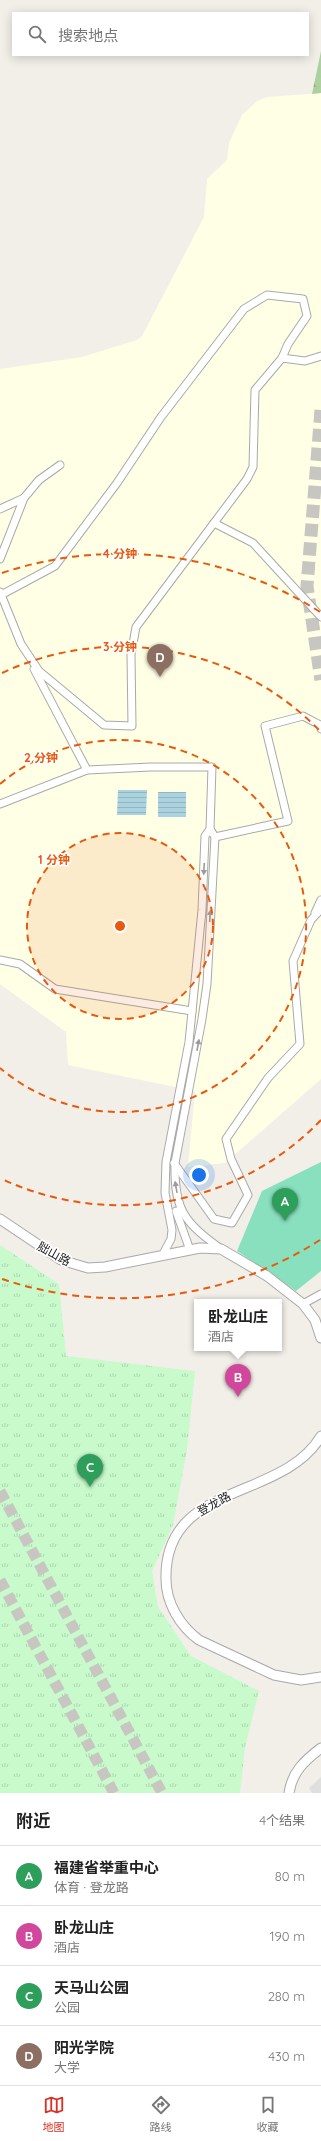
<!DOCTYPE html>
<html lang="zh">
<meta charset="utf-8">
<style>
body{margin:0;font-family:Quicksand,"Noto Sans SC",sans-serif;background:#f2f2f2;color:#222}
.you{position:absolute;left:199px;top:1175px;width:14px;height:14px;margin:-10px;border:3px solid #fff;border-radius:50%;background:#1a73e8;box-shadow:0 0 0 6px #1a73e833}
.badge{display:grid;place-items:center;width:26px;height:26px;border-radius:50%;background:#d93025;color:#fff;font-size:13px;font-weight:700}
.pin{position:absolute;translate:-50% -33px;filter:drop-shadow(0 1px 2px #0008)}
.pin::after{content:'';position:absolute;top:21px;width:14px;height:12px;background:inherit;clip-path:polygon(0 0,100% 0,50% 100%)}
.popup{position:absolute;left:194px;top:1299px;width:88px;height:52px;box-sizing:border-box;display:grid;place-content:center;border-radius:0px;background:#fff;filter:drop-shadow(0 1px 3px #0005);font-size:13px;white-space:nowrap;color:#767676}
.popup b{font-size:15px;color:#222}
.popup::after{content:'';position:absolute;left:50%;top:100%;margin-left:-8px;border:8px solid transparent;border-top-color:#fff}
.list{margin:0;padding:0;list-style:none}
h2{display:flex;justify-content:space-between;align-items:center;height:52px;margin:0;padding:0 16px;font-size:17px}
h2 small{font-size:13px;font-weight:400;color:#767676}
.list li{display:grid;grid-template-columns:26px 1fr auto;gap:12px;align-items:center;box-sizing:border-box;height:60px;padding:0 16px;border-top:1px solid #e0e0e0}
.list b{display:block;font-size:15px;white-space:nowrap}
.list p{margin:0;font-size:13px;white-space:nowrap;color:#767676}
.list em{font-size:13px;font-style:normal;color:#767676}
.icon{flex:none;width:22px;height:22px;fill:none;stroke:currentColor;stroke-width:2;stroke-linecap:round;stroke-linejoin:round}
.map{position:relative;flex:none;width:321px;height:1793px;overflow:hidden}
.search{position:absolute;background:#fff;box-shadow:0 2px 10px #0003;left:12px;right:12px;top:12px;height:44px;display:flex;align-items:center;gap:10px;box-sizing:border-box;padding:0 14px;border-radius:0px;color:#767676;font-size:15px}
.sheet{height:292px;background:#fff}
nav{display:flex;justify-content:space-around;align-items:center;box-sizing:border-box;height:56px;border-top:1px solid #e0e0e0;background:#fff;font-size:11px;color:#767676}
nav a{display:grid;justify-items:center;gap:2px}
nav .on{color:#d93025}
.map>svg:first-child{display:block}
</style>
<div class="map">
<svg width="321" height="1793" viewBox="0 0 321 1793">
<defs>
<pattern id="forest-firs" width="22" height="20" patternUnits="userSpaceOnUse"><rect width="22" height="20" fill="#add19e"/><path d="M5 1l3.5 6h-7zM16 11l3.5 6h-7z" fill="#95b388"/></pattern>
<pattern id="park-tufts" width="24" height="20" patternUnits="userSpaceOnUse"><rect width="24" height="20" fill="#c8facc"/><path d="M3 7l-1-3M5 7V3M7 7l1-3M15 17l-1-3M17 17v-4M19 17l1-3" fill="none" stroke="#acd6af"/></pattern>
<pattern id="water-rules" width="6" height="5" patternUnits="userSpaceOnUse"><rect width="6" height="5" fill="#aad3df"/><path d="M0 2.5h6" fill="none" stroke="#92b5bf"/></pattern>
</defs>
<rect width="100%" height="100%" fill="#f2efe9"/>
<path fill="#e0dfdf" d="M321,1777v16h-9l-3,-5z"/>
<path fill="#ffffe5" d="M321,93v986l-96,84 -37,4 7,-76 -127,-26 -2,-33 -66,-48v-615l82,-12 55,-17 5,-4 62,-119 3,-38 20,-19 2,-17 13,-28 15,-14 10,-4z"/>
<path fill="url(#forest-firs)" d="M321,51v42l-9,1z"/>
<path fill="url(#park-tufts)" d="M0,1245l59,39 7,72 129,15 -8,79 -14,75 -21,46 6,36 33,49 68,35 -14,56 -5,46h-240z"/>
<path fill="#88e0be" d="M321,1162v109l-25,20 -59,-40 25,-60z"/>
<g fill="url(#water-rules)">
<path d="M118,790h29l-1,25h-29z"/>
<rect x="158" y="792" width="28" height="25"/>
</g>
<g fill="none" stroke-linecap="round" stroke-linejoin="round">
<g stroke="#c8c6c1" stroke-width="11" stroke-dasharray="11 5.5" stroke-linecap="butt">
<path d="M0,1491l162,302"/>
<path d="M0,1580l114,213"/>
</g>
<path stroke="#c8c6c1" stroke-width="13" stroke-dasharray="13 6" stroke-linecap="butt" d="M321,410l-14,176 14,94"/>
<defs>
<g id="minor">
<path d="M282,358l23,3 16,-5"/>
<path d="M0,509l24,-11"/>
<path d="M0,559l24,-61 15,-18 21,-15"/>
<path d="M0,592l21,52 18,27 65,54 28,1 -1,-71 5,-28 78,-104 39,20 68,74"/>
<path d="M1,595l54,-29 62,-83 44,-66 83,-108 23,-14 36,4 4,17 -19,28 -6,14 -27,32 -2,77 -6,12 -33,44"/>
<path d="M34,669l53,101"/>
<path d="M0,804l87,-34 64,-3h61l-2,62"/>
<path d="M215,837l73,-16 -23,-95 38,-10 17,9 1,4"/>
<path d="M315,913l6,-13"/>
<path d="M0,960l20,4 35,25 137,22"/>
<path d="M174,1163l40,56 18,4 16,-28 -17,-36 -5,-20 42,-61 32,-34 -7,-83 18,-41 10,-11"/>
<path d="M176,1211l14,39"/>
<path d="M162,1256l9,-17 1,-9 -7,-37 1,-31 23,-120 13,-132 3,-74 5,-7 5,8 -8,147 -5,35 -27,144c-1,47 9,59 46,86"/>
<path d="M303,1304l18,-10"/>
</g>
<g id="tertiary">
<path d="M0,1219l61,41 27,8 17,-1 95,-19 21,1 46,27 36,28 12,16 6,18"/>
<path d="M321,1436c-39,66 -157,45 -155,143 0,24 14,47 33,61l75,35 27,5 20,-3"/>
<path d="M289,1793c3,-21 16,-33 32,-45"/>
</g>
</defs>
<use href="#minor" stroke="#a9a9a9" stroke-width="9"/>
<use href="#tertiary" stroke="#a9a9a9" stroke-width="11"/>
<use href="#minor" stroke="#fff" stroke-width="7"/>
<use href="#tertiary" stroke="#fff" stroke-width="9"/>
</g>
<defs><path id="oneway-solid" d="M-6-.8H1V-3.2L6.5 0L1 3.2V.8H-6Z"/></defs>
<g fill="#9c9c9c">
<use href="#oneway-solid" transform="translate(204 869) rotate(93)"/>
<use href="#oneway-solid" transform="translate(210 916) rotate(-87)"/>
<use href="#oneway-solid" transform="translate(198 1045) rotate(-80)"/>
<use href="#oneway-solid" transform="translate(176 1187) rotate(-100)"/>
</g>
<circle cx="120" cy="926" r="93" fill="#e8590c" fill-opacity=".12"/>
<g fill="none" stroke="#e8590c" stroke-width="2" stroke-dasharray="7 5">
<circle cx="120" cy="926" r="93"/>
<path d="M0 784A186 186 0 1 1 0 1068"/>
<path d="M321 1120A279 279 0 0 1 2 1179M2 673A279 279 0 0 1 321 732"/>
<path d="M320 1240A372 372 0 0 1 2 1279M2 573A372 372 0 0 1 320 612"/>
</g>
<g text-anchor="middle" stroke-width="3.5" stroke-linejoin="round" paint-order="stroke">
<g font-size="12" fill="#222" stroke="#fff">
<text transform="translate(54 1254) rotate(29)" y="4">胐山路</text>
<text transform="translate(214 1504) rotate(-29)" y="4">登龙路</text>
</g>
</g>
<circle cx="120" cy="926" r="6" fill="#e8590c" stroke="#fff" stroke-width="2"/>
<g font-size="12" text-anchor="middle" font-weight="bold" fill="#e8590c" stroke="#fff" stroke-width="3.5" stroke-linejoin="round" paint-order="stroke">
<text x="120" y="558">4 分钟</text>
<text x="120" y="651">3 分钟</text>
<text x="41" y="762">2 分钟</text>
<text x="54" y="864">1 分钟</text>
</g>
</svg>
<div class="you"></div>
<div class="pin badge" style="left:285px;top:1221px;background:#2e9e5b">A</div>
<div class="pin badge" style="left:238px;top:1397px;background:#d1479c">B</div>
<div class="popup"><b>卧龙山庄</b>酒店</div>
<div class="pin badge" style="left:90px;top:1487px;background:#2e9e5b">C</div>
<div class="pin badge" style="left:160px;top:677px;background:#8d6e63">D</div>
<div class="search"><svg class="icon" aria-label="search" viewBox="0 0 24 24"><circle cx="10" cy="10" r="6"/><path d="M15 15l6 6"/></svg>搜索地点</div>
</div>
<section class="sheet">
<h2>附近<small>4个结果</small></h2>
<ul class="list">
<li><span class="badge" style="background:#2e9e5b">A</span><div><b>福建省举重中心</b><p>体育 · 登龙路</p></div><em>80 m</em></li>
<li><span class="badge" style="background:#d1479c">B</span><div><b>卧龙山庄</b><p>酒店</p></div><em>190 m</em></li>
<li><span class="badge" style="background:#2e9e5b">C</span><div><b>天马山公园</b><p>公园</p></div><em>280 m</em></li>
<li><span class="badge" style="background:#8d6e63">D</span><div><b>阳光学院</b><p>大学</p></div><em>430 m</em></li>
</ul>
</section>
<nav>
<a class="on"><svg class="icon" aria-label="map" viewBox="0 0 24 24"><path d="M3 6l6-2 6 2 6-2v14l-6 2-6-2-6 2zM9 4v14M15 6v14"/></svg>地图</a>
<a><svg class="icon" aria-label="directions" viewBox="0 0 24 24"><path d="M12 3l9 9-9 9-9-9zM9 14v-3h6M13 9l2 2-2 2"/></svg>路线</a>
<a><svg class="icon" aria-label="saved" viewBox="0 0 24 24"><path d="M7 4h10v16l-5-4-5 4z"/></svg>收藏</a>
</nav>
